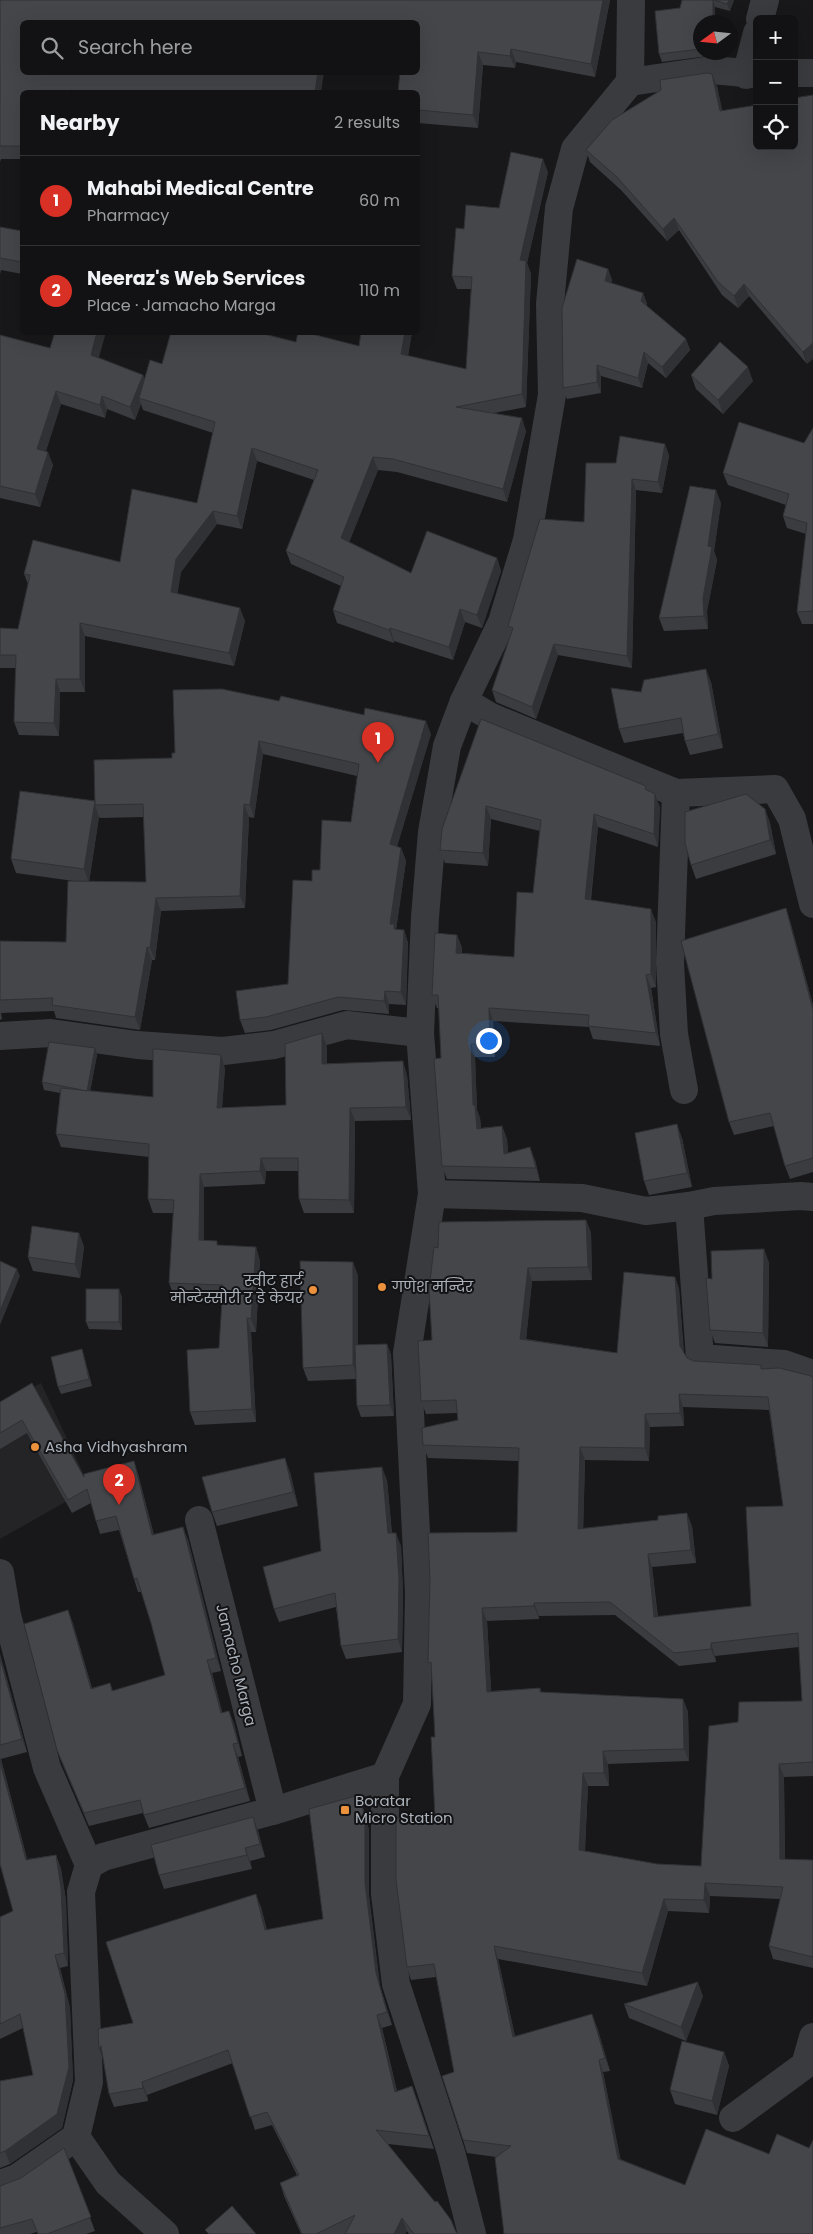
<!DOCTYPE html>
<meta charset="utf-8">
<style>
body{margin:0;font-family:Poppins,"Noto Sans Devanagari",sans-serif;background:#1b1b1d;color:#f1f3f6}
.controls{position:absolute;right:15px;top:15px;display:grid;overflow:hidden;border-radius:8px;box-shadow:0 5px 20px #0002}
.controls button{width:45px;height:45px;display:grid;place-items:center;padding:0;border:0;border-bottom:1px solid #313234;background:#121214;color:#f1f3f6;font:25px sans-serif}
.compass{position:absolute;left:693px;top:15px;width:45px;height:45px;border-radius:50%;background:#121214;box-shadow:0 5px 20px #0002;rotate:255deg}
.you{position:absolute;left:488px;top:1040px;width:18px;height:18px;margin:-12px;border:4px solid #fff;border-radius:50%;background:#1a73e8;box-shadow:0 0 0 8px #1a73e833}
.badge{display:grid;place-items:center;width:32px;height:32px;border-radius:50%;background:#d93025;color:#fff;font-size:16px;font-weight:700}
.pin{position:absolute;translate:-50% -41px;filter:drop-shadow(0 1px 2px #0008)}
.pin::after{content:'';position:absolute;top:26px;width:18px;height:15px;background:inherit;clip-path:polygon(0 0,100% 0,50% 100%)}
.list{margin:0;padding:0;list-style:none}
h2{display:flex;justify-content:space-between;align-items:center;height:65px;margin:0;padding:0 20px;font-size:21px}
h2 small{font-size:16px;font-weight:400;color:#9c9ea0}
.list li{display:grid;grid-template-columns:32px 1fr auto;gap:15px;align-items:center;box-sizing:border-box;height:90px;padding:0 20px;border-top:1px solid #313234}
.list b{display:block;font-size:19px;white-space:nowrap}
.list p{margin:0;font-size:16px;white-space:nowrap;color:#9c9ea0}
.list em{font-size:16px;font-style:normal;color:#9c9ea0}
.icon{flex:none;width:28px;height:28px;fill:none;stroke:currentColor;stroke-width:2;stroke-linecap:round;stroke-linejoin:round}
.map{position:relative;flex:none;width:813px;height:2234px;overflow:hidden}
.search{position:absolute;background:#121214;box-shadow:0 5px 20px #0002;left:20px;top:20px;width:400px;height:55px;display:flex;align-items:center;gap:12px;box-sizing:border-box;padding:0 18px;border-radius:8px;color:#9c9ea0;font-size:19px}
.panel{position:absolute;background:#121214;box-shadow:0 5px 20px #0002;left:20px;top:90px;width:400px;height:245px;border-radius:8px}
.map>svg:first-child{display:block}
</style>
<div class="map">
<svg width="813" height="2234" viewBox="0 0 813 2234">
<rect width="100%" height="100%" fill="#18181a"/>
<path fill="#242427" d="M41,1383l49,105 -90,51v-134z"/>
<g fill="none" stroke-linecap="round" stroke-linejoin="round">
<g stroke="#393b3e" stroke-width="28">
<path d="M760,19l5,-19"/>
<path d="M746,75l11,-42"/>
<path d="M630,82l1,-82"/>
<path d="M464,701l27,16 185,76 99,-4 17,30 21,85"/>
<path d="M676,793l-6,170 4,71 10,56"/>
<path d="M0,1036l51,-3 86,12 86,6 51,-6 73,-20 73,8"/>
<path d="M432,1194l150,4 64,13 43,-5 11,152 84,6 29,10"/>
<path d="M689,1206l25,-5 87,-5 12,1"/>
<path d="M199,1520l74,291"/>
<path d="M0,1573l7,42 40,153 42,97"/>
<path d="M385,1776v118l11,90 55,168 21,82"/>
<path d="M733,2118l72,-53 8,-28"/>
<path d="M76,2137l32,46 57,51"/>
</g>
<g stroke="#393b3e" stroke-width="28">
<path d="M794,73h19"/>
<path d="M0,2184l17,-6 59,-41 13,-55 -8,-190 8,-27 14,-8 180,-49 102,-32 32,-72 2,-111 -12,-240 25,-159 -12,-161 5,-116 7,-85 15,-86 17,-45 38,-79 25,-82 25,-145 -2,-91 9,-96 16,-59 55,-67 81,-12 46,4"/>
</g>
</g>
<g fill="#3a3c40" fill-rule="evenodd">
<path d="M0,0h610l-15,77 -79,-15 -1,6 -32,-3 -5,63 -60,-5v-101h-396l299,70h-299v67h-21l-1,3z"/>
<path d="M682,0h52l-4,11 -15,-4v15h-15v30h16v3l-54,7 -3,-8 21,-46z"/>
<path d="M717,86l5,25 85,253 -58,-68 -11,12 -16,-13 -43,-65 -12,11 -46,-51 -31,-28 -4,-12z"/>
<path d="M548,172l-21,91 4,11 -5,133 -32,6 32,18 -19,71 -110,-30 -19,-2 -29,72 62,31 86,-15 4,13 -19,57 -17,-6 -12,38 -59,-19v2l-57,-20 -4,-13 8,-24 -50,-22 -5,-13 28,-71 -57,-19 -15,68 -25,-5 -36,48 -4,21 68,28 -11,45 -149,-30v56h-25l-1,44 -40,-1 -5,-13 2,-54h-16v-40l18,1 10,-45 -4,-10 96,-12 77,-59 16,-70 -70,-23 -2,-6 -6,16 -28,-11 -2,9 -44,-14 -15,47 7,14 -13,42 -40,-9v-163l50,13 48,9 45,18 1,4 18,-15 134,-22 63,4 53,-14 -4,24 58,13 5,-80h-14l-5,-13 12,-47 35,-21z"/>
<path d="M0,227l22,4v43l-21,-4 -1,4z"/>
<path d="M608,269l4,11 -1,3 32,10 4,11 -1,2 40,33 4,11 -24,28 -18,-15 -6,25 -41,-12v17l-34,6 -4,-11z"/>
<path d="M691,375l62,6 -30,33 -27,-25z"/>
<path d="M813,428v196h-11l-5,-12 9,-78 -19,-6 -4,-12 3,-11 -58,-20 -5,-12 81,-30z"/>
<path d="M665,444l4,12 -7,37 -26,-3 -4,178 -74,-13 -22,64 -40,-17 -4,-12 19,-55 -3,-9 76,-104 32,-59z"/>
<path d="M721,503l-7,48 3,9 -10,51 1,18 -44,2 -5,-13z"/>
<path d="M711,682l12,66 -33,7 -5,-14 -2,-8 -59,10 -5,-14 22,-37z"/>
<path d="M173,690l258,44 -34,112 4,2 5,13 -10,69h8l4,13 -2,62 -17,-1v10l-46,-4 -72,20 -26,3 -5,-13 48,-36 24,-103 39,-59 6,-46 -94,-22 -9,64 -5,-1 -4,91 -84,3 -6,49h-3l-12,70 -84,-12 -2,-7 -53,2 1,6 -2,1v-79l66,1 15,-60 -65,-9 -5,-14 84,-58 77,-43 3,-5zM99,817l1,1 44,-1 2,65h-57z"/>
<path d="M481,719l166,71 13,17 -2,40 -60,-20 -7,73 65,22v65l-5,1 9,58 -67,-7 -4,-12 -96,-6 2,36h-20l2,53 3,8 1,10 21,-2 5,13 1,14 27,7 5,21 -93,-2 -5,-13 -1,-108 -2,-50h-2l-5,-13 25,-60 5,13v5l52,4 19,-64 7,-62 -49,-12 -3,47 -43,-3 -5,-13z"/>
<path d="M765,809l5,14 6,31 -80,25 -5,-14z"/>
<path d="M786,908l4,13 23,84v167l-23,7 -5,-13 -11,-40 -40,9 -5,-13z"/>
<path d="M327,1047v17l80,11 4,45 -56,1 -1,92h-50l-5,-14 -1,-28h-32l-1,13 -61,3v53l15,5 37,2 4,14 -4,71h-5l5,90 -61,3 -5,-13 29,-64 3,-50 -48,-2 -5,-13 4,-70h-20l-5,-14 1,-42 -88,-10 -5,-13 4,-41 -16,-3 -2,-8 53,-34 2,7 -7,36 63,6 72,-29 -3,40 64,-3z"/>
<path d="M682,1138l10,49 -43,8 -5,-14z"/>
<path d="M586,1220l5,13 1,47 -60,1 -6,58 91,14 58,-76 4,12 5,64 3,5 7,3 67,4 1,4 51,9v398l-29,1 1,82 28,1v108l-40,-9 -4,-13 11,-47 -70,-3 -1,17 -41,-2 -21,75 -149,-27 17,77 82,-9 13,44 -7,1 17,87 65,26 128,49 -317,-77 -29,-4 -4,-13 -9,-68 -18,-95 -25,3 -4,-13 28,-150v-80l-3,-66 -4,-8 89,-131 2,-71 -91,-3 -5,-13 35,-25 -1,-7 -31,1 -5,-13 11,-61 6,-92zM683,1407l86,3 14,96 -32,100 -93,11 -6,-50 44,-4 -4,-37 -109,2 2,-68 64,1 1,-34 34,-1zM615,1615l64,51 37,-4 -1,-6 84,-9 3,54 -64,21 -37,144 -44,-2 -72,-13 3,-65h21l-1,-22 81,-3 -1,-49 -5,-13 -142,-7 -1,-4 -49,3 -4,-70 52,-2v-3z"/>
<path d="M79,1233l5,14 -4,31 -47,-7 -5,-14z"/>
<path d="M764,1249l5,14 -1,84 -53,-4 -5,-13 2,-51z"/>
<path d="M358,1275v70l29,-1 4,11 3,61 -33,1 -4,-11 -1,-27 -48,2 -5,-13z"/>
<path d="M122,1297v33l-33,-1 -3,-7z"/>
<path d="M82,1349l2,7 8,30 -31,8 -3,-7z"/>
<path d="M32,1383l52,94 50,-16 4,13 16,61 34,5 33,131 -9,2 10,40 7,-2 5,13 8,32 -4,1 12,44 -101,27 -6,-15 -54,13 -27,-63 -5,-13 11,-140 5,14 19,64 18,-5 3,8 52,-16 -14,-52 -10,-31h-3l-4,-13 -15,-49 -19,4 -4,-13 -5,-18 -19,10 -45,-80 -27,16v-47z"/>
<path d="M290,1472l8,34 -81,20 -5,-14z"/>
<path d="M387,1480l5,53 9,13 2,47 -1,59 -56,7 -5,-13 -5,-39 -57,15 -5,-13 47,-58z"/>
<path d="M0,1654l27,98 -26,7 26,100 29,-4 5,14 5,32 2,65 -8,2 10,40 3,72 -11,48 -52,36 -10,4v-87l33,-6 -10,-47 -23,11v-122l13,-6 -13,-47z"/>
<path d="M359,1795l4,13 6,22v66l11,90 12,39 -10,3 15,63 20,8 17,50 -46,-5 70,90h-49l-2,-3 -2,3h-104l-17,-38 -4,-13 17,-8 -25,-50 -17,5 -22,-67 -86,32 1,6 -34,6 -5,-13 24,-71 128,-116 6,23 56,-11z"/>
<path d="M253,1817l5,14 7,26 -15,4 2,8 -88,20 -5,-14z"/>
<path d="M703,1996l-17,45 -57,-23 -5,-14z"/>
<path d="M724,2052l5,14 -12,49 -42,-11 -5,-14z"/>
<path d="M64,2148l31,83 -9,3h-48l-1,-2 -7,2h-30v-48l21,-8z"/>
</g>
<g fill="#303134">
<path d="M603,0h7l-15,77 -4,-13z"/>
<path d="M713,0l2,7v15h-2z"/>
<path d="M729,0h5l-4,11 -3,-7z"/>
<path d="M511,49l5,13 -1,6 -5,-12z"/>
<path d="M478,52l5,13 -5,63 -5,-13z"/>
<path d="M318,72h6l-3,20h-6z"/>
<path d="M712,74l5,12 8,37 -5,-12z"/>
<path d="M543,159l5,13 -21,91 4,11 -5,133 -4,-13 -2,-134z"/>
<path d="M674,218l5,12 -12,11 -4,-12z"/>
<path d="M608,269l4,11 -3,12 -4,-11z"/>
<path d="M744,284l5,12 -11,12 -4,-12z"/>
<path d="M643,293l4,11 -3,8 -3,-11z"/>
<path d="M97,332h9l-10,36 -5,-13z"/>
<path d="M405,332h7l-6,35 -5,-13z"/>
<path d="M686,339l4,11 -24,28 -4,-11z"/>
<path d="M813,343v16l-6,5 -4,-12z"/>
<path d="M644,352l4,11 -6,25 -4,-10z"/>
<path d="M597,365l4,11v17l-4,-11z"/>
<path d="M748,367l5,14 -30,33 -5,-14z"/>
<path d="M143,375l5,13 -9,10 2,6 -6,16 -5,-13z"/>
<path d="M56,391l5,13 -19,58 -5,-13z"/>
<path d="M102,396l5,13 -2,9 -5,-13z"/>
<path d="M522,418l4,13 -19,71 -4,-13z"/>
<path d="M665,444l4,12 -7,37 -4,-11z"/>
<path d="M252,448l5,13 -15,68 -5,-13z"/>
<path d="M48,452l5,13 -13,42 -5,-13z"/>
<path d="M373,457l5,13 -32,80 -5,-12z"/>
<path d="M632,479l4,11 -4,178 -5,-12z"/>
<path d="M716,490l5,13 -7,48 3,9 -10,51 1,18 -4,-13 -1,-18 5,-52z"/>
<path d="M213,511l4,13 -36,48 -5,33 -5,-13 5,-33z"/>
<path d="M497,558l4,13 -19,57 -5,-13z"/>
<path d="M240,608l5,13 -11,45 -5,-13z"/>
<path d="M460,609l5,13 -12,38 -4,-13z"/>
<path d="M80,623l5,13v56l-5,-13z"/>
<path d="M390,628l4,13v2l-5,-13z"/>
<path d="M554,644l4,11 -22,64 -4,-12z"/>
<path d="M706,669l5,13 12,66 -5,-14z"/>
<path d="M56,679l4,13 -1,44 -5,-13z"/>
<path d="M426,721l5,13 -37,123 -4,-13z"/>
<path d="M259,741l4,13 -9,64 -4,-13z"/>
<path d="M655,794l5,13 -2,40 -4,-13z"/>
<path d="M95,801l1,4h-1l4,12 -10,66 -5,-14z"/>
<path d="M244,804l5,13 -4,91 -5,-12z"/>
<path d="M486,806l5,13 -3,47 -5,-13z"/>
<path d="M765,809l5,14 6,31 -6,-14z"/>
<path d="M594,814l4,13 -9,85 -4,-13z"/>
<path d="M401,848l5,13 -10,69 3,7 -9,-13z"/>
<path d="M156,898l5,13 -6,49 -5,-12z"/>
<path d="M786,908l4,13 23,84v5z"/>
<path d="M651,909l5,13v65l-5,-13z"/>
<path d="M404,930l4,13 -2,62 -5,-13z"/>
<path d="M457,935l5,13 -1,18 -5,-13z"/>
<path d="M147,947l5,13 -12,70 -5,-13z"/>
<path d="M646,975l5,13 9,58 -4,-13z"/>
<path d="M385,991l4,13v10l-5,-13z"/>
<path d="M489,1008l4,13 2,36 -5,-13z"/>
<path d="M322,1033l5,14v30l-5,-13z"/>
<path d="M471,1044l4,13 2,53 3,8 2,24 -5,-13 -4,-24z"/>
<path d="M95,1048l2,7 -8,43 -3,-7z"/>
<path d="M221,1055l4,13 -4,53 -4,-13z"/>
<path d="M403,1061l4,14 4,45 -5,-13z"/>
<path d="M350,1108l5,13 -1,92 -5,-13z"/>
<path d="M677,1124l5,14 10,49 -5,-14z"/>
<path d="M502,1126l5,13 2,28 -5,-13z"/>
<path d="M530,1147l5,13 5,21 -4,-13z"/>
<path d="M261,1158l5,13 -1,13 -5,-13z"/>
<path d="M200,1174l4,13v66l-5,-13z"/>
<path d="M586,1220l5,13 1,47 -4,-13z"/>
<path d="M79,1233l5,14 -4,31 -5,-14z"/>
<path d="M256,1247l4,14 -4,71 -5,-13z"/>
<path d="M764,1249l5,14 -1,84 -5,-14z"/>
<path d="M353,1262l5,13v104l-5,-14z"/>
<path d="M528,1268l4,13 -7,70 -5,-12z"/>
<path d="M17,1269l3,7 -20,49v-14z"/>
<path d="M675,1277l4,12 5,70 -4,-13z"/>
<path d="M119,1289l3,8v33l-3,-8z"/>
<path d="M247,1318l4,14 5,90 -4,-13z"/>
<path d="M387,1344l4,11 3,61 -4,-11z"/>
<path d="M82,1349l2,7 8,30 -3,-7z"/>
<path d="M679,1394l4,13 1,19 -4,-13z"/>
<path d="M645,1414l5,13 -1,34 -4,-13z"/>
<path d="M580,1447l5,13 -2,82 -5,-13z"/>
<path d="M285,1458l5,14 8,34 -5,-14z"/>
<path d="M134,1461l4,13 19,74 -5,-13z"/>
<path d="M382,1467l5,13 6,66 -5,-13z"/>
<path d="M687,1513l5,13 4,37 -5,-13z"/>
<path d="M183,1527l5,13 33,131 -5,-13z"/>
<path d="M396,1533l5,13 2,47 -1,59 -4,-13z"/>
<path d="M648,1554l4,13 7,63 -5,-13z"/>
<path d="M534,1603l5,13v3l-5,-13z"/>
<path d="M482,1608l5,13 5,83 -5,-12z"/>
<path d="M68,1610l5,14 23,78 -5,-13z"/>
<path d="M711,1643l4,13 1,6 -5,-13z"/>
<path d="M0,1654l27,98 -5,-13 -22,-81z"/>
<path d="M207,1660l5,13 14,53 -5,-13z"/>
<path d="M683,1699l5,13 1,49 -5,-12z"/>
<path d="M229,1711l5,13 8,32 -4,-13z"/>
<path d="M233,1744l5,13 12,44 -5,-13z"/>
<path d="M603,1751l5,13 1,22 -5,-13z"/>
<path d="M0,1757l31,116 -5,-13 -26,-98z"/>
<path d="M779,1764l5,13 1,95 -5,-13z"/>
<path d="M583,1773l5,13 -4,77 -5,-13z"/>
<path d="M359,1795l4,13 6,22v66l11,90 12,39 -5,-13 -11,-39 -11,-90z"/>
<path d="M253,1817l5,14 7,26 -5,-13z"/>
<path d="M245,1848l5,13 2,8 -5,-14z"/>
<path d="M56,1855l5,14 5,32 2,65 -4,-13z"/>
<path d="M705,1883l5,13 -1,17 -5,-13z"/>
<path d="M256,1894l5,13 9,36 -5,-13z"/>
<path d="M664,1899l4,12 -21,75 -5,-13z"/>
<path d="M494,1946l4,13 20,91 -5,-13z"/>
<path d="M55,1955l5,13 10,40 3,72 -11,48 -52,36 -5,-13 52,-37z"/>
<path d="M698,1982l5,14 -17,45 -5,-14z"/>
<path d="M592,2014l5,13 13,44 -5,-13z"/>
<path d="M377,2015l5,13 18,77 -5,-13z"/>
<path d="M101,2046l3,16 -5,-13z"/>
<path d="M724,2052l5,14 -12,49 -5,-14z"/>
<path d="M599,2060l4,12 20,99 -5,-12z"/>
<path d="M142,2082l5,13 1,6 -5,-13z"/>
<path d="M402,2218l5,13 -2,3h-11z"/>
</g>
<g fill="#44464a" stroke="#303134" fill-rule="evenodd">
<path d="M0,0h603l-12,64 -80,-15 -1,7 -32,-4 -5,63 -55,-5v-18h-20l2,-20h18v-50h-396v50h296l-3,20h-232l-12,-2v2h-49v54h-22z"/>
<path d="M682,0h31v22h-13v27l-41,5 -4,-43 25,-3z"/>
<path d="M714,0h15l-2,4z"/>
<path d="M707,73l5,1 8,37 37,-6v41h37v-48l19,-3v248l-10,9 -59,-68 -10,12 -16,-14 -44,-64 -11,11 -46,-52 -31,-27 26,-30 49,-30 -1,-10z"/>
<path d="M511,152l32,7 -23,101 6,1 -4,133 -66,13 66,11 -19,71 -110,-30 -20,-2 -32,81 70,35 16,-42 70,27 -20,57 -17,-6 -11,38 -59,-19 -1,2 -56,-20 11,-33 -58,-26 32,-81 -66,-22 -15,68 -24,-5 -37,48 -5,33 69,16 -11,45 -149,-30v56h-24l-2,44 -40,-1 2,-67h-16v-27l18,1 12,-54 -6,-1 9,-34 87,22 12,-73 65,14 18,-81 -76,-24 11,-38 12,4 9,-32h85l40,10 2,-10h6l55,14 2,-14h44l-4,22 65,15 6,-92 -20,-1 4,-48 8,1 2,-24 33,3z"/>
<path d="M0,227l22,4v31l-22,-4z"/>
<path d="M577,259l31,10 -3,12 38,12 -2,8 45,38 -24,28 -18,-15 -6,26 -41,-13v17l-34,6 -1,-80z"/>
<path d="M55,332h42l-6,23 52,20 -13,32 -28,-11 -2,9 -44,-14 -19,58 11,3 -13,42 -35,-8v-151l50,13z"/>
<path d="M720,342l28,25 -30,33 -27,-25z"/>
<path d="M739,422l65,21 9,-15v183l-16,1 10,-89 -24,-7 6,-22 -66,-21z"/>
<path d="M620,436l45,8 -7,38 -26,-3 -5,177 -73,-12 -22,63 -40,-17 21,-62 -5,-2 32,-107 44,3 2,-59h30z"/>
<path d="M690,486l26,4 -8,56 4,1 -9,51 1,18 -45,2z"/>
<path d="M706,669l12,65 -33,7 -4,-23 -62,11 -8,-41 30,4 3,-12z"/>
<path d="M222,689l57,12 2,-5 83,19 1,-7 61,13 -36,123 11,4 -11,76h4v5l10,1 -3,62 -16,-1 -1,10 -46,-4 -72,20 -26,3 -4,-29 52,-7 5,-104 19,1v-11h8l2,-50 29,2 8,-58 -100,-23 -9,64 -6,-1 -4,92 -84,2 -6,50 -3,-1 -12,70 -83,-12 1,-7 -53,2v-59l66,1 2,-61 78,1 -3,-78 -48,1 -1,-45 78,-2v-5h3l-2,-63z"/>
<path d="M481,719l165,67 -1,3 10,5 -1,40 -60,-20 -9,85 66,10v65l-5,1 10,58 -68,-7 1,-11 -100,-7 1,36h-19l2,61h2l2,24 25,-3 2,28 26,-7 6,21 -94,-2 -8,-107 7,-1 -3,-63h-6l3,-62 22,2 -1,18 58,4 3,-65 16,1 8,-73 -55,-14 -3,47 -43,-3 2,-21z"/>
<path d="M20,791l75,10 -11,68 -73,-10z"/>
<path d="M746,794l19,15 5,31 -79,25 -6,-22v-31z"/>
<path d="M786,908l27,102v148l-28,8 -15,-53 -41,9 -48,-181z"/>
<path d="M322,1033v31l81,-3 3,46 -56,1 -1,92 -50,-1 -1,-41h-37l-1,13 -60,3 -1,66 18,1v4l39,2 -5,72 -4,-1 5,91 -62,3 -3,-62 32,-2 4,-63 -54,-2 5,-83 -26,-1 1,-55 -93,-10 5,-46 92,9v-48h3l65,6 -4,53 69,-3 -1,-61z"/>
<path d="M49,1042l46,6 -8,43 -45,-9z"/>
<path d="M677,1124l10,49 -43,8 -9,-48z"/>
<path d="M586,1220l2,47 -60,1 -8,71 97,14 7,-81 51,5 5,69 7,12 7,3 67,4v4l18,-1 32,8 2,2v384l-34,2 1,95 33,1v97l-44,-11 14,-59 -78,-4 -1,17 -40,-1 -22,74 -148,-27 19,91 79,-23 13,44 -6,2 19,99 67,26 21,-56 63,25 8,-20 32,14 4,-8v94h-309l-9,-76 16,-12 -48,-6 -21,-64 12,-4 -20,-108 -27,3 -11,-87v-62l39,-1 -4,-80h4l-4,-75 -3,1 2,-83 -2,-47 89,-1 2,-84 -96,-3 -1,-17 36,-8 -2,-20 -35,1 -3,-60 14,-1 -3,-50 5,-43 4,1 1,-26zM679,1394l89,3 15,109 -37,1 5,99 -97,11 -6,-63 43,-4 -4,-37 -29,3v4l-80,9 2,-82 65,1v-34l35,-1zM610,1602l64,51 37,-4v-6l87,-10 4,68 -63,1 -1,20 -29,4 -8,140 -44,-2 -78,-14 4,-77h21l-1,-22 81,-2 -1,-50 -143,-7v-4l-53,4 -5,-84 52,-2v-3z"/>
<path d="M32,1226l47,7 -4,31 -47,-7z"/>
<path d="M764,1249l-1,84 -53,-3 -4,-52 6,1 -1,-28z"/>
<path d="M0,1261l17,8 -17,42z"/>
<path d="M300,1261l53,1v103l-50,3z"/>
<rect x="86" y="1289" width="33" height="33"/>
<path d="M387,1344l3,61 -33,1 -2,-61z"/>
<path d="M82,1349l7,30 -31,8 -7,-30z"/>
<path d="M32,1383l52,94v-3l50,-13 18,74 31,-8 33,131 -9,2 14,53 8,-2 9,32 -5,1 12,44 -101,27 -4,-15 -56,13 -27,-63 -33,-126 44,-14 23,79 19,-6 2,8 53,-16 -14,-52 -14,-45 -3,1 -18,-63 -20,5 -9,-32 -19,11 -46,-80 -22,13v-31z"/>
<path d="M285,1458l8,34 -81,20 -10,-35z"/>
<path d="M382,1467l6,66h8l3,47 -1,59 -57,7 -6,-53 -61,16 -11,-42 58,-16 -7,-78z"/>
<path d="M0,1658l22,81 -22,6z"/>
<path d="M0,1762l26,98 30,-5 5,33 3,65 -9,2 10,39 4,73 -12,47 -52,37 -5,2v-72l33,-6 -13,-61 -20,10v-107l13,-6 -13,-47z"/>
<path d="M359,1795l6,22v66l11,90 11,39 -10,3 18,77 17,-6 17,50 -53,-6 59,72 2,-1 14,19 5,12 2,2h-44l-12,-16 -8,16h-49l10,-19 -39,19h-14l-22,-51 19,-8 -32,-63 -17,5 -22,-67 -86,32 1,6 -34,6 -8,-48 -2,3 -1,-20 35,-6 -27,-81 150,-48 9,36 58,-11 -14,-110z"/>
<path d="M253,1817l7,27 -15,4 2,7 -88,20 -8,-30z"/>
<path d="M698,1982l-17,45 -57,-23z"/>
<path d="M682,2041l42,11 -12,49 -42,-11z"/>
<path d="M64,2148l27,69 -44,17h-9l-6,-15 -32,9v-42l21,-8z"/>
<path d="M232,2206l24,28h-47l-4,-4z"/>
</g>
<g fill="#ec923d" stroke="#131315" stroke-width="2">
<circle cx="382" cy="1287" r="5"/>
<circle cx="313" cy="1290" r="5"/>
<circle cx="35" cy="1447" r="5"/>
<rect x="340" y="1805" width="10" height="10" rx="2.5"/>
</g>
<g text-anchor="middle" stroke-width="4" stroke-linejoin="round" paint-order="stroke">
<g font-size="15" fill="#aab1b9" stroke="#131315" text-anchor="start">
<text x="303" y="1286" text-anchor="end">स्वीट हार्ट<tspan x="303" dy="17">मोन्टेस्सोरी र डे केयर</tspan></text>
<text x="392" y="1292">गणेश मन्दिर</text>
<text x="45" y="1452">Asha Vidhyashram</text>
<text x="355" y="1806">Boratar<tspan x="355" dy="17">Micro Station</tspan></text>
</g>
<g font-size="15" fill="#aab1b9" stroke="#131315">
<text transform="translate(236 1665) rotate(76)" y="5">Jamacho Marga</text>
</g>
</g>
</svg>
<div class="controls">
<button>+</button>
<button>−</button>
<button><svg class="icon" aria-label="locate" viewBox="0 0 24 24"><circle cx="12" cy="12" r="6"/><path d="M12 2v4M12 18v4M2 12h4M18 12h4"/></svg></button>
</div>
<svg class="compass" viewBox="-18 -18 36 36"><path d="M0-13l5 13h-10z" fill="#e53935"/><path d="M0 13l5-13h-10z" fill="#9c9ea0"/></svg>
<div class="you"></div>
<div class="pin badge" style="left:378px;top:763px">1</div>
<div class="pin badge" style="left:119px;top:1505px">2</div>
<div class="search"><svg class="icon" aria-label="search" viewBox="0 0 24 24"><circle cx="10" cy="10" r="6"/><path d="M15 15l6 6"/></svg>Search here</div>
<section class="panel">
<h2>Nearby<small>2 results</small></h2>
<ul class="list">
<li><span class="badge">1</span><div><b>Mahabi Medical Centre</b><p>Pharmacy</p></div><em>60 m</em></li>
<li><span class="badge">2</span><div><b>Neeraz's Web Services</b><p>Place · Jamacho Marga</p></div><em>110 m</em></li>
</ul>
</section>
</div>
